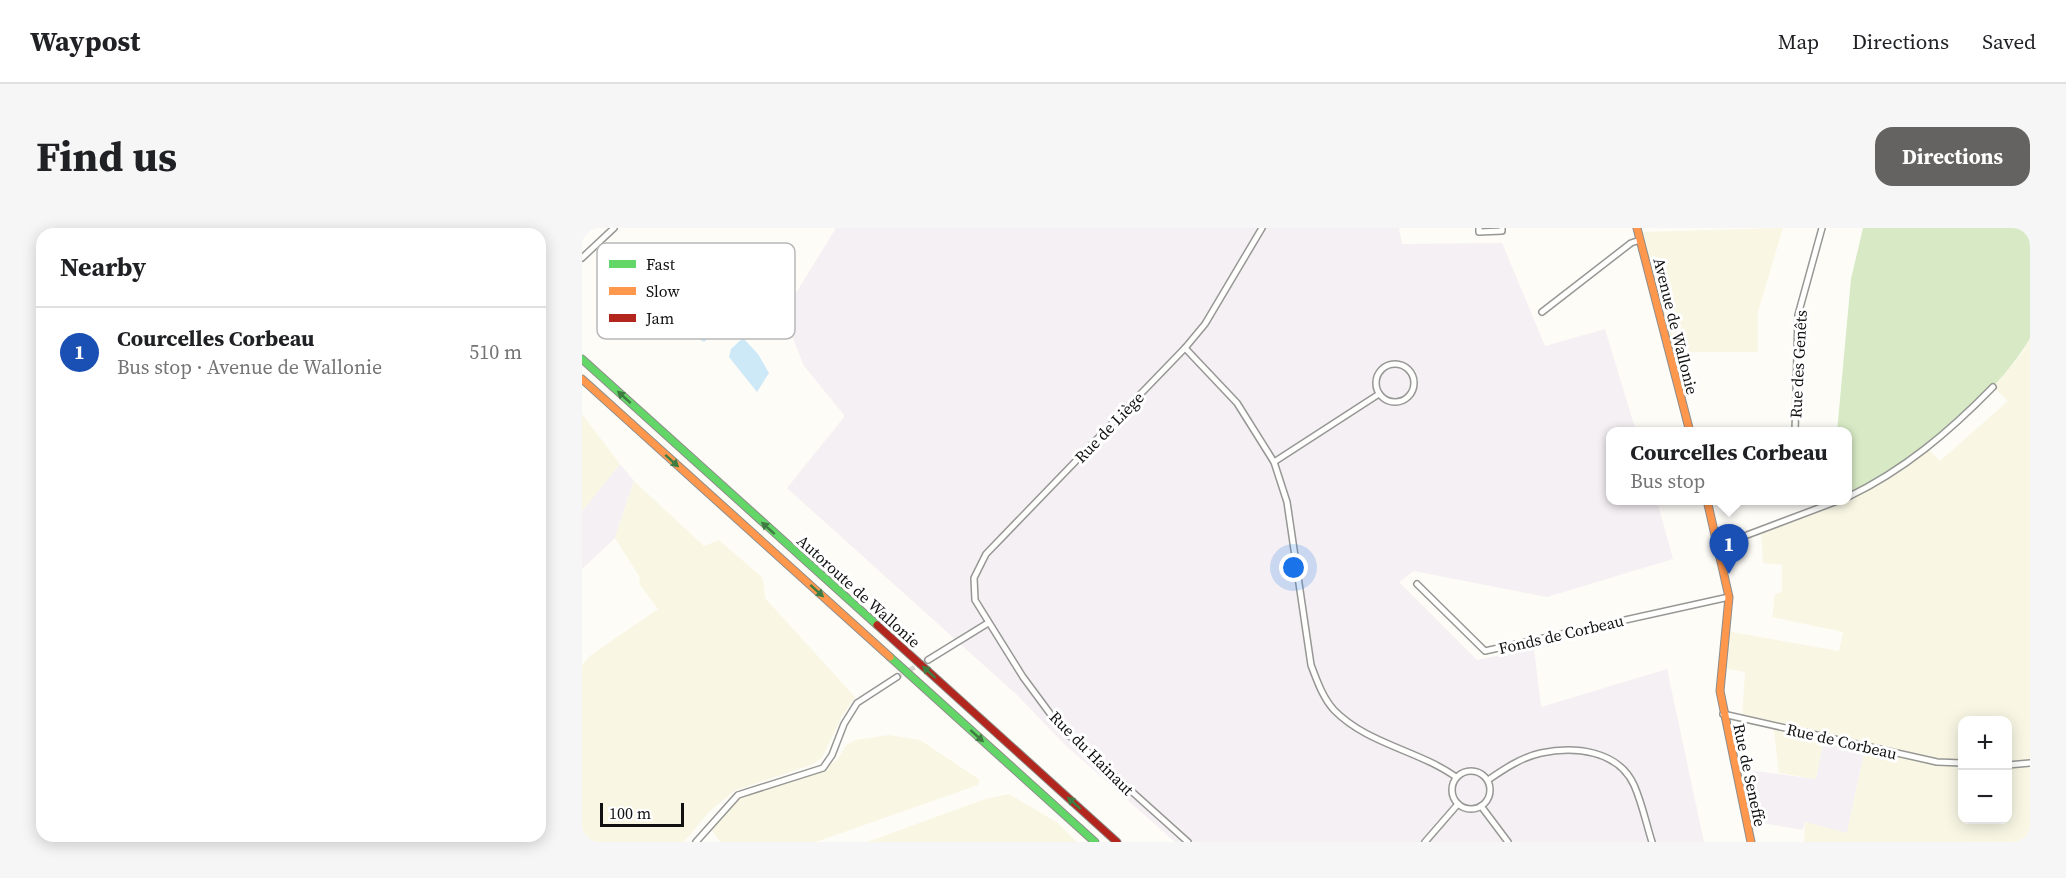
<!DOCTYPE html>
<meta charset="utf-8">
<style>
body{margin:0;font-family:"Source Serif 4",serif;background:#f6f6f6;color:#202124}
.controls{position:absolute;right:18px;bottom:18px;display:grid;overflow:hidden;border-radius:12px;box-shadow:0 3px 15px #0003}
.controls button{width:54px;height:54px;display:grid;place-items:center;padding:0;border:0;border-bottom:2px solid #e0e0e0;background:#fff;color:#202124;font:30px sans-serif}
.scale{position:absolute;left:18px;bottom:15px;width:84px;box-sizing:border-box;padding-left:6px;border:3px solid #111;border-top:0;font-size:16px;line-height:21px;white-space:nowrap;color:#111;-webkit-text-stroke:4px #fff;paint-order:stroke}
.you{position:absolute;left:712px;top:340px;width:21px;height:21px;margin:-15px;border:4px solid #fff;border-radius:50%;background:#1a73e8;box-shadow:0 0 0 9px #1a73e833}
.badge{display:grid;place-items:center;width:39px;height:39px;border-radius:50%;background:#646362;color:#fff;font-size:20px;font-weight:700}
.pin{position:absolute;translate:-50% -50px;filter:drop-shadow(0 2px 3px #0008)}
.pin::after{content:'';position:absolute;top:32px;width:21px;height:18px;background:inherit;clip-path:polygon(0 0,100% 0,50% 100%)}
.popup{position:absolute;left:1024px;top:199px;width:246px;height:78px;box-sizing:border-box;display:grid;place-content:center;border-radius:12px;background:#fff;filter:drop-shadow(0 2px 4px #0005);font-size:20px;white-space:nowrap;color:#757577}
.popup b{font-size:22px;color:#202124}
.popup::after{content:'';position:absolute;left:50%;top:100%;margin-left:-12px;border:12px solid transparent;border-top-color:#fff}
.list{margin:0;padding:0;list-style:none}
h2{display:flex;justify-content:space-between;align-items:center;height:78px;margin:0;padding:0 24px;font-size:26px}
h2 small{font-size:20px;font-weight:400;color:#757577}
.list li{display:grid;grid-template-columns:39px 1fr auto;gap:18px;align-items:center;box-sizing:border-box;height:90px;padding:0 24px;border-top:2px solid #e0e0e0}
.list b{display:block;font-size:22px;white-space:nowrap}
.list p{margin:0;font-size:20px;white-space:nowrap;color:#757577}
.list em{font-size:20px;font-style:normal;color:#757577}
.map{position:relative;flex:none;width:1448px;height:614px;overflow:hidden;border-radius:18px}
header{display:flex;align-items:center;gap:36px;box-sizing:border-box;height:84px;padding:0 30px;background:#fff;border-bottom:2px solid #e0e0e0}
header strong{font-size:28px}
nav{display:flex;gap:33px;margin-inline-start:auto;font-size:21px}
.intro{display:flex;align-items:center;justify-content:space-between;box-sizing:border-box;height:144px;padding:0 36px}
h1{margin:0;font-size:42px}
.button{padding:15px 27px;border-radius:18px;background:#646362;color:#fff;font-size:21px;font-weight:700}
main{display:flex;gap:36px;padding:0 36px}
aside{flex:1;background:#fff;border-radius:18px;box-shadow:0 3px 15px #0003}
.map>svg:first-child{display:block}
</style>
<header>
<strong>Waypost</strong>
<nav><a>Map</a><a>Directions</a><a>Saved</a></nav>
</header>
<div class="intro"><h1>Find us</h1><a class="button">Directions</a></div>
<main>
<aside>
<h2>Nearby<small></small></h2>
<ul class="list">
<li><span class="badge" style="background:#1a4fb4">1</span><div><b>Courcelles Corbeau</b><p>Bus stop · Avenue de Wallonie</p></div><em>510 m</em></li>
</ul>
</aside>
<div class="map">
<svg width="1448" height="614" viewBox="0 0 1448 614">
<rect width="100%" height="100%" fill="#fdfcf7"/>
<g fill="#f5f0f3">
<path d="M254,0h563l3,16 100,-1 43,103 60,-17 31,102 -26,1v68l47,1 16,58 -126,38 -133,-26 -15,11 78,78 57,-12 7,59 126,-38 37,173h-529l-112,-99 -45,-47 -231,-208 58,-72 -41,-50 -21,-52z"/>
<path d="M38,236l14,17 -19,57 -33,31v-58z"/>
<path d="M1241,515l41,10 -17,81 -42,-12 -2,8 -58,-10 -11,-52 82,11z"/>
</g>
<g fill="#f9f7e4" fill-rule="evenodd">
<path d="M1201,0l-25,84v40h-89l-30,-120z"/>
<path d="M1448,110v504h-226l1,-20 42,11 17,-80 -41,-10 -7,36 -37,-6 -6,-48 -31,-8 3,-45 -23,-4 4,-37 113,20 4,-19 -71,-15 3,-23 7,-2v-27l-19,-2 -2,-32 79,-30 8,-1v-3l79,-49 13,13 68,-60 -15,-14 29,-34zM1380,493h46v99h-46z"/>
<path d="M0,186l38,50 -38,47z"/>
<path d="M52,253l70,65 15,-6 44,38 2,20 90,99 -13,19 -20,42 -11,7 -77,26 -24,20 -26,31h-102v-177l9,-10 67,-46 -18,-24 -1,-9 -24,-38z"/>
<path d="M307,507l31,5 60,40 -2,5 -162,57h-96l-13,-18 4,2 22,-25 10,-5 80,-25 15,-12 8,-14 9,-5z"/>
<path d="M427,566l49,29 19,19h-210l118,-43z"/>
</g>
<path fill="#d8eac5" d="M1281,0h167v110c-19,35 -71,86 -104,110 -24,18 -53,33 -78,49v-65h-11l14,-153z"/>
<g fill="#cde8f7">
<path d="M132,58l18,23 -1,10 -27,23 -24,-15 -10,-17 19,-14 12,4z"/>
<path d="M161,110l15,16 11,19 -12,19 -28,-35 2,-8z"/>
</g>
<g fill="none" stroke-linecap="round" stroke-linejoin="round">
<path stroke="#dad9d4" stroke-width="5" stroke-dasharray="5 2.5" stroke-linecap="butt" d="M315,449l31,-17"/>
<defs>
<g id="street">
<path d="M897,0v4l23,-1v-3"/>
<path d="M0,30l32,-30"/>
<path d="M960,84l89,-69 9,-3"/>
<path d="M603,120l52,55 37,59 13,40 24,163c6,16 12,33 23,45 33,34 84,40 122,67"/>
<circle cx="813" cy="155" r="19"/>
<path d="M1213,204l3,-117 24,-87"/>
<path d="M692,234l105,-68"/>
<path d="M1266,269c56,-27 101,-65 145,-110"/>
<path d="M1136,318l122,-46"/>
<path d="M835,356l68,67 244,-54"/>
<path d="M346,432l60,-37"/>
<path d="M1141,486l214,48 25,1"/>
<path d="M1426,537l22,-2"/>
<circle cx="889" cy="562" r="19"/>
<path d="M906,552c16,-11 34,-23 53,-27 33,-7 77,-3 93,32 8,18 12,38 18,57"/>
<path d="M899,578l27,36"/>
<path d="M114,614l42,-47 85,-27 9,-13 12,-31 13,-21 40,-26"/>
<path d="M606,614l-128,-115 -37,-50 -48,-77 -1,-22 12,-24 199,-206 20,-24 57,-96"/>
<path d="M843,614l33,-38"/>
</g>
<g id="fast">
<path d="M0,131l295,266"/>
<path d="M308,429l205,185"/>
</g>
<g id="slow">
<path d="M1055,0l53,204"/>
<path d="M0,151l308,278"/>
<path d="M1125,272l22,97 -9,94 31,151"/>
</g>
<path id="jam" d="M295,397l240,217"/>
</defs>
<use href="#street" stroke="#979795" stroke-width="8"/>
<use href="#fast" stroke="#8e8d8b" stroke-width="9"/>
<use href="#slow" stroke="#8e8d8b" stroke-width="9"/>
<use href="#jam" stroke="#8e8d8b" stroke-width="9"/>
<use href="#street" stroke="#fffffe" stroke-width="5"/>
<use href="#fast" stroke="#63d668" stroke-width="7"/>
<use href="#slow" stroke="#ff974d" stroke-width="7"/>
<use href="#jam" stroke="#b3261e" stroke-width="7"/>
</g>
<defs><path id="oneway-solid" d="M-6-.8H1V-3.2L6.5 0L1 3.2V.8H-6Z" transform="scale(1.5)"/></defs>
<g fill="#3e7d41">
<use href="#oneway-solid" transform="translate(42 169) rotate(-138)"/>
<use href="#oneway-solid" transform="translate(90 233) rotate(42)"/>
<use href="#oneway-solid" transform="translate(186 300) rotate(-138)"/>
<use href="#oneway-solid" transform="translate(235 363) rotate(42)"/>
<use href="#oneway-solid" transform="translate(347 444) rotate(-138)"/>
<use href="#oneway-solid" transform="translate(395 508) rotate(42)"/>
<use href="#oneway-solid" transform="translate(492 575) rotate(-138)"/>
</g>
<g text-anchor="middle" stroke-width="6" stroke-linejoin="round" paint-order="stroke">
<g font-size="16" fill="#111" stroke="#fff">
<text transform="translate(1094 98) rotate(76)" y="6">Avenue de Wallonie</text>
<text transform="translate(1216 136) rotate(-87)" y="6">Rue des Genêts</text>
<text transform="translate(527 199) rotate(-46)" y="6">Rue de Liège</text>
<text transform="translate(277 363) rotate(42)" y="6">Autoroute de Wallonie</text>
<text transform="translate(979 406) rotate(-13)" y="6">Fonds de Corbeau</text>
<text transform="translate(1260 513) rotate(13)" y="6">Rue de Corbeau</text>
<text transform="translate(510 525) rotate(45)" y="6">Rue du Hainaut</text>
<text transform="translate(1168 547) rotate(78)" y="6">Rue de Seneffe</text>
</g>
</g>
<rect x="15" y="15" width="198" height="96" rx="9" fill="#fff" stroke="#b8b8b8" stroke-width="1.5"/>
<rect x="27" y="32" width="27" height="8" fill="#63d668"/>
<rect x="27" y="59" width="27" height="8" fill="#ff974d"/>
<rect x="27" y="86" width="27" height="8" fill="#b3261e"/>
<g font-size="16" fill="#111">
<text x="64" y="42">Fast</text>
<text x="64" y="69">Slow</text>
<text x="64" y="96">Jam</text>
</g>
</svg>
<div class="controls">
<button>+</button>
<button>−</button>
</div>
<div class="scale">100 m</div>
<div class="you"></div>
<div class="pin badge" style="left:1147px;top:346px;background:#1a4fb4">1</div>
<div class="popup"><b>Courcelles Corbeau</b>Bus stop</div>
</div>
</main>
